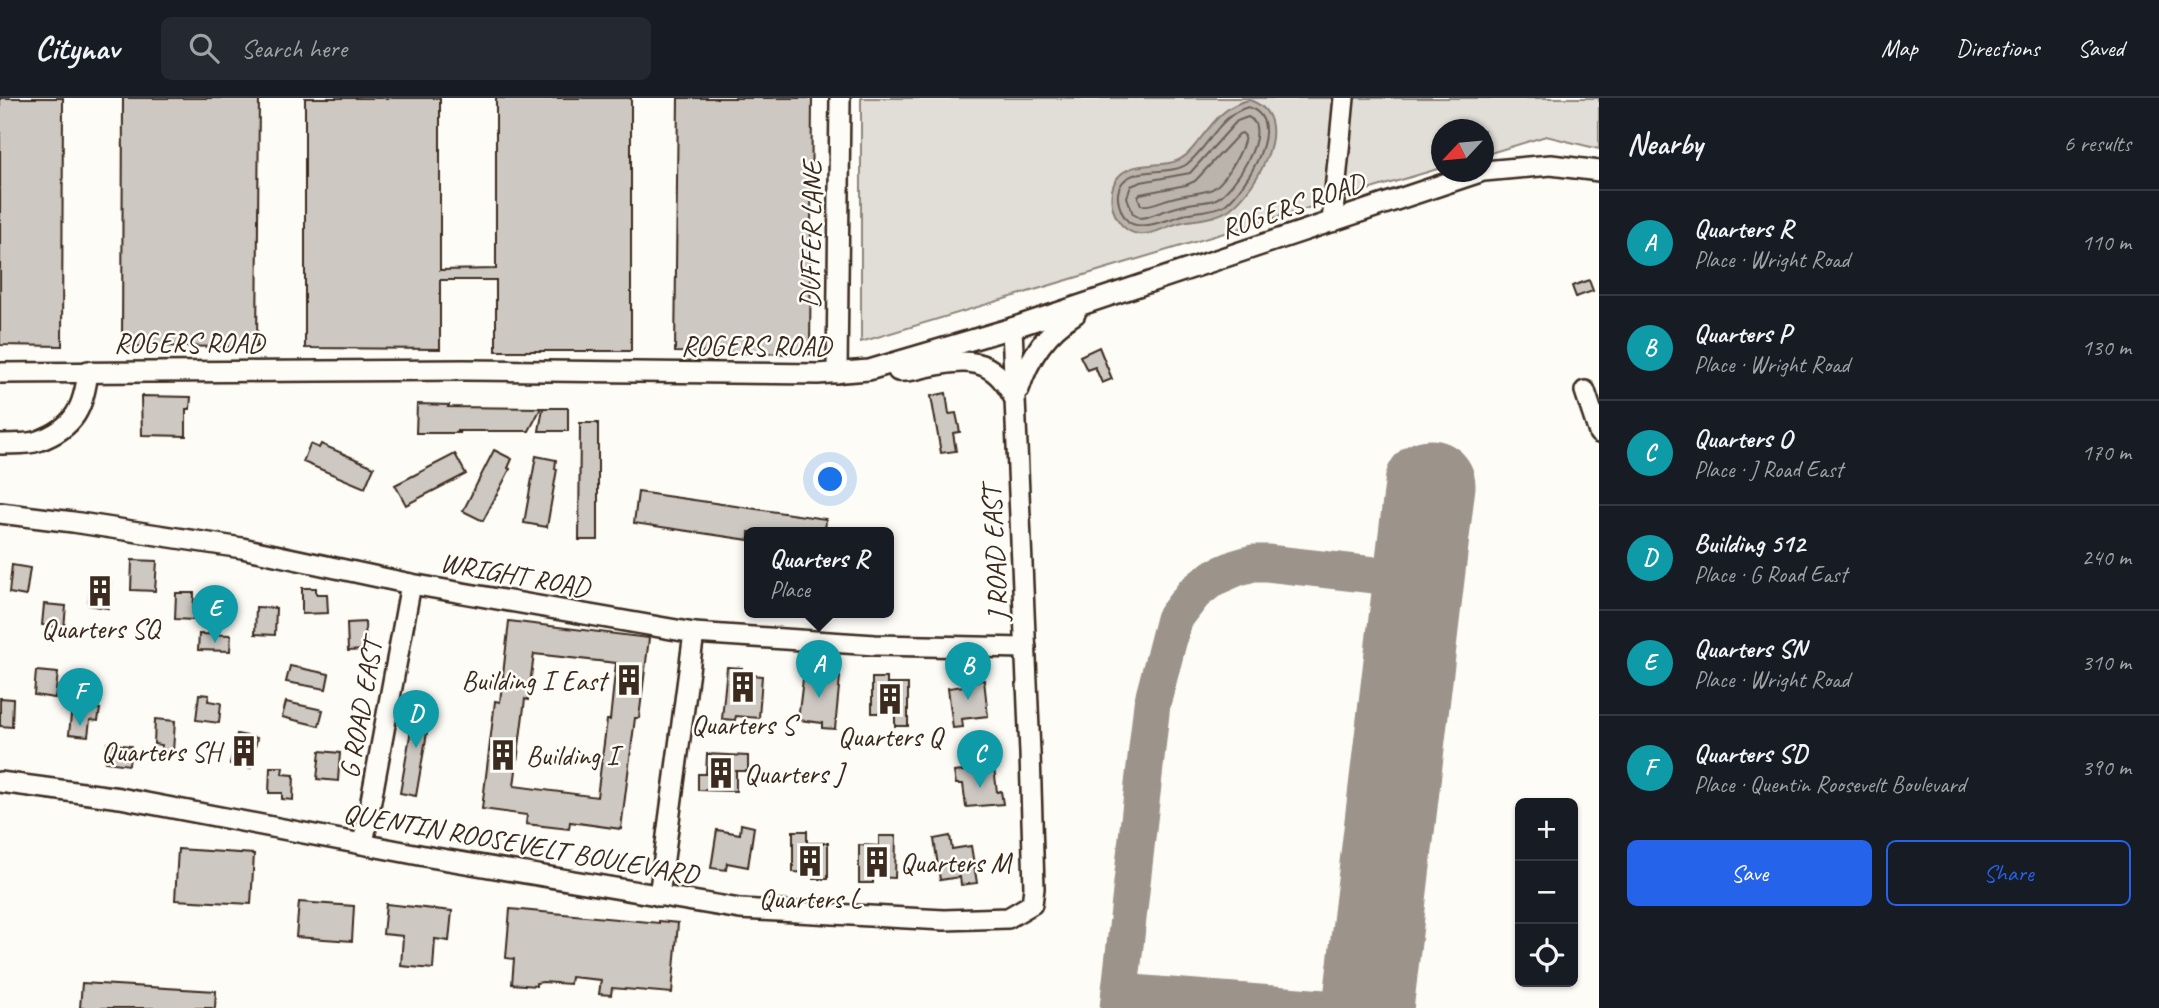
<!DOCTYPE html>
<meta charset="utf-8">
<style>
body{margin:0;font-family:Caveat,sans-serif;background:#242831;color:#f1f3f6}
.controls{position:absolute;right:21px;bottom:21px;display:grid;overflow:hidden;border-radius:10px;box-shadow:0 2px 5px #0004}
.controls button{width:63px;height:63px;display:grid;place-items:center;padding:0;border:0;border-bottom:2px solid #363941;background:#171b24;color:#f1f3f6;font:35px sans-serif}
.compass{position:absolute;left:1431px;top:21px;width:63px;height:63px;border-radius:50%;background:#171b24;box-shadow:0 2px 5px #0004;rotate:244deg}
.you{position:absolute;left:831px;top:382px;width:24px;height:24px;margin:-18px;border:5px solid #fff;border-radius:50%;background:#1a73e8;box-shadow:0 0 0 10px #1a73e833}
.badge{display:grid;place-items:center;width:46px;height:46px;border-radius:50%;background:#2563eb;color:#fff;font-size:23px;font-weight:700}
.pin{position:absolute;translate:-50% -58px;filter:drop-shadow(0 2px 4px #0008)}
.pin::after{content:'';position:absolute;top:37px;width:24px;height:21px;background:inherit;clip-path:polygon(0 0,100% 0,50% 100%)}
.popup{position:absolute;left:744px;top:429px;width:150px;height:91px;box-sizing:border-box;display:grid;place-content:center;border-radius:10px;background:#171b24;filter:drop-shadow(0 2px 5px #0005);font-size:23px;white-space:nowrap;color:#9ea1a6}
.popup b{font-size:26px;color:#f1f3f6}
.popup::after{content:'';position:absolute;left:50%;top:100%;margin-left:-14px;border:14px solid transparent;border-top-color:#171b24}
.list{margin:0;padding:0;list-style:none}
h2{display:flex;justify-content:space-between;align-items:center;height:91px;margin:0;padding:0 28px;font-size:30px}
h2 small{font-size:23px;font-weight:400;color:#9ea1a6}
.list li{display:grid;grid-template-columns:46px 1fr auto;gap:21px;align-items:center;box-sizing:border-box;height:105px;padding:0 28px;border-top:2px solid #363941}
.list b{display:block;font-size:26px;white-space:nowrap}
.list p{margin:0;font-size:23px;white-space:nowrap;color:#9ea1a6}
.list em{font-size:23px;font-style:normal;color:#9ea1a6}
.actions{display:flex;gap:14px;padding:21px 28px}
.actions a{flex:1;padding:16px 0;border:2px solid #2563eb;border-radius:10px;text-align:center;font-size:24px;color:#2563eb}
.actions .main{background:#2563eb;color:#fff}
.icon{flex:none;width:38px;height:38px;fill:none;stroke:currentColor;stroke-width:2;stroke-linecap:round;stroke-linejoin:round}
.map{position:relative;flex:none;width:1599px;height:910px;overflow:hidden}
header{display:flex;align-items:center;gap:42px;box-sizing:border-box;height:98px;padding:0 35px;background:#171b24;border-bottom:2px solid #363941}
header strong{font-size:33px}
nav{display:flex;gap:38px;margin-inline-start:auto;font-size:24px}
.search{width:490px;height:63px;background:#242831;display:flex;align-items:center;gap:18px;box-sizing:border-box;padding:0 24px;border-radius:10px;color:#9ea1a6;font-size:26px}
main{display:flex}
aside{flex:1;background:#171b24}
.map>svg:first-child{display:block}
</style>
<header>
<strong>Citynav</strong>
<div class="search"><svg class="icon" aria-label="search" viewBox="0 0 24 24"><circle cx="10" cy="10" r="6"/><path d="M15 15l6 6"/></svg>Search here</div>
<nav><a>Map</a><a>Directions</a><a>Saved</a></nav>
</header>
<main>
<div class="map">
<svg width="1599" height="910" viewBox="0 0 1599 910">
<rect width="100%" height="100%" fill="#fdfcf7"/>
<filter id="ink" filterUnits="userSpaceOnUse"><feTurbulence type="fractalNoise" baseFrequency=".0143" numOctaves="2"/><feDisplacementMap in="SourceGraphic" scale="14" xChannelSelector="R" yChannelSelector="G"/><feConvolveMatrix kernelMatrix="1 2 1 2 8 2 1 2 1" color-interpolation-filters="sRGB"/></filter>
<g filter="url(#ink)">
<path fill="#e1ded7" stroke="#8e847a" stroke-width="2" d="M861,0h738v51l-53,-13 -62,19v-25h-42l-1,38 -580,174z"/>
<path fill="#bbb4ad" stroke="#887d74" stroke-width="2" d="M1249,2c50,16 8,89 -19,109 -14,10 -35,10 -51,14 -12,3 -28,13 -41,11 -25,-4 -36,-43 -17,-60 16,-14 45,-5 61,-16 6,-3 11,-10 15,-15 15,-19 27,-38 52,-43z"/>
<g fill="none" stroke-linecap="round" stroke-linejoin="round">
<g stroke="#6e6157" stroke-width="2">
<path d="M1248,9c41,13 -2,81 -22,97 -10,7 -24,6 -36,9 -16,4 -53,22 -64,6 -5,-6 -9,-18 -8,-26 5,-31 50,-15 69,-29 22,-17 32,-49 61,-57z"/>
<path d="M1248,19c26,11 -14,74 -32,82 -8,4 -18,3 -27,5 -15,3 -28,8 -42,13l-7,1 -7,-4 -6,-17 4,-11 10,-4 49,-9 47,-52z"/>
<path d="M1242,35l3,3c-2,15 -21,49 -35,54 -12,4 -26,4 -38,8 -10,2 -22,9 -31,7l-3,-8 2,-3 46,-9 9,-4 44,-47z"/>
</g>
<g stroke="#9c938a" stroke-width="37">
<path d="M1120,894l204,16"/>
<path d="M1118,910l34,-304 22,-85 20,-26 19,-15 23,-10 17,-5h14l152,17"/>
</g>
<path stroke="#9c938a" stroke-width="91" d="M1368,910l62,-523"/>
</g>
<g fill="#cdc8c2" stroke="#3b2a1e" stroke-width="2" fill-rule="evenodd">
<path d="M0,0h63l-1,248 -62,-1z"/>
<path d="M123,0h136l-2,249 -135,-1z"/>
<path d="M305,0h135v172l56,-1v-171h135v253h-135v-71h-56v69l-135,-1z"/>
<path d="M678,0h134l-2,256 -135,-2z"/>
<path d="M1589,182l4,11 -17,6 -4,-11z"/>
<path d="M1099,249l13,32 -10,4 -7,-16 -8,3 -7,-14z"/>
<path d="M946,295l3,21 7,-1 4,19 -7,1 3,18 -15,2 -10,-57z"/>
<path d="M141,298l50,1 -1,12h-4v27l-44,-1z"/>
<path d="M417,306l32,1 -1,2 93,1 -12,23h-73l5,2h-45z"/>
<path d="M543,310h25v23h-29z"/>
<path d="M580,325h18v117h-19z"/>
<path d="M310,346l9,4 2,-4 53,23 -9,21 -62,-26z"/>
<path d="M494,352l18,9 -4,9 2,1 -27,52 -20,-10z"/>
<path d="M455,356l11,20 -60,31 -11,-20z"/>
<path d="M536,358l20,4 -1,9h2l-10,58 -23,-4z"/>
<path d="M638,394l188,27 -1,13h-76v8l-115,-17z"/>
<path d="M132,462l25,1 -2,30 -24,-1z"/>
<path d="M12,467l18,3 -4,28 -17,-3z"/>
<path d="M91,479l12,2v3l8,1 -3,25 -20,-3z"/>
<path d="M302,490h14v6h11l1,19 -26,1z"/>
<path d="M176,495h18l-1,27 -18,-1z"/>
<path d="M44,506l22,2 -2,22 -22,-3z"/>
<path d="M256,509l20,1 -1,27 -20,-1z"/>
<path d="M509,523l140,17 -10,80h-4l-14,111 -51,-7 -1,7 -43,-5 1,-9 -45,-6 13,-108 5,1zM534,556l82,9 -6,57h-3l-10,77 -83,-11 11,-87 3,1z"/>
<path d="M365,524l1,28 -18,1 -1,-28z"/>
<path d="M199,536l32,1 -1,16 -32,-1z"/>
<path d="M290,568l39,8 -3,15 -40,-7z"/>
<path d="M727,569l15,1 -1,6 21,2 -3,42 -23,-2 -1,4 -13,-1z"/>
<path d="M36,573l22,2 -3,25 -21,-3z"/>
<path d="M826,578l14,1 -5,52 -13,-1v-5l-24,-3 5,-41 23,3z"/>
<path d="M872,580h15v6h21v42h-13v-13h-23z"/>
<path d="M984,582l4,36 -26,3 1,8 -10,1 -5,-40 24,-3 -1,-3z"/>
<path d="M199,596l10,1 -1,6 13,2 -2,20 -23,-3z"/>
<path d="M0,600l13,1 -1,28 -12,-1z"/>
<path d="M416,603l16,3 -16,92 -16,-3z"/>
<path d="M286,604l37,8 -4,16 -37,-9z"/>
<path d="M72,608l28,3 -2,12 -8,-1 -2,16 -19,-2z"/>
<path d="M155,621l20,2 -2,31 -12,-1 1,-6 -8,-1z"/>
<path d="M237,636l20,4 -6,30 -21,-4z"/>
<path d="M107,645l24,3 -2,19 -24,-3z"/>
<path d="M320,653l20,2 -2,28 -21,-2z"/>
<path d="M707,656l41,2v15h-12v20l-38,-1v-16h8z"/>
<path d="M270,669h13l-1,7 12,1 -1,25 -11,-1v-6h-13z"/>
<path d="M994,670l3,24 4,-1 2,13 -37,3 -3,-23h-7l-2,-12z"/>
<path d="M741,726l13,3 -6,40 -21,-4 -1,7 -15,-2 6,-38 23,4z"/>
<path d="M793,733h14v12h21v36h-15v-6l-20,-1z"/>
<path d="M879,738h17l-1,42 -22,-1v6h-14v-38l20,1z"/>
<path d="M950,738l2,13 19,-3 6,37 -16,2 -1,-8 -20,3 -6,-41z"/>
<path d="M178,751l76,5 -3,50 -76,-4z"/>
<path d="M299,804l55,4 -2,35 -56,-4z"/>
<path d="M386,806l66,7 -3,30 -14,-2 -2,30 -32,-3 2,-30 -20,-2z"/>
<path d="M510,811l149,14v-2l19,2 -6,70 -60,-5 -1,7 -12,-1 2,-14 -30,-3 -1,7 -27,-2 -7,1v3l-24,-2 2,-25 -8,-1z"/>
<path d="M82,885l134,8 -1,17h-135z"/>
</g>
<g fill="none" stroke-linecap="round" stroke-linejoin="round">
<defs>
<g id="minor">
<path d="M1484,73l67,-6 48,6"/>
<path d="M1332,124l12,-124"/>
<path d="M898,273c10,1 19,-2 28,-4 40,-8 66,-11 87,29"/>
<path d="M0,275l464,-3 354,4 51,-4 143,-42 468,-156"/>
<path d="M837,275l3,-275"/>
<path d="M1019,291c10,-31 28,-58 56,-75"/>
<path d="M1585,293l14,42"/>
<path d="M0,346c12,-1 27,1 38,-3 37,-13 46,-34 50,-70"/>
<path d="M0,415l73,9 169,26 169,36 283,49 181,12 151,3"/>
<path d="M0,684l120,16 310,59 310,52 204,11 64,-2 24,-14 2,-16 -4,-135 -18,-425"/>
<path d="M363,746l48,-260"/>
<path d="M659,798l35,-263"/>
</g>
</defs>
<use href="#minor" stroke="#3b2a1e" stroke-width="24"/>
<use href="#minor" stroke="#fdfcf7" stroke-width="19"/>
</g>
</g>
<defs>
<symbol id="building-bare" viewBox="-9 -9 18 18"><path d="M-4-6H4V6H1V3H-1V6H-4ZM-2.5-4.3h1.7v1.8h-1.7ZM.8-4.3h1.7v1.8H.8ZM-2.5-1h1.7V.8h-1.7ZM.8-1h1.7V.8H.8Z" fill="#3b2a1e" stroke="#fdfcf7" stroke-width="2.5" paint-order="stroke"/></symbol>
</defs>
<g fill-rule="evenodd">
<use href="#building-bare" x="78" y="471" width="44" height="44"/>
<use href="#building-bare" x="607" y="560" width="44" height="44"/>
<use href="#building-bare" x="721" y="567" width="44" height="44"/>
<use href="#building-bare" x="868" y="579" width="44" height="44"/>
<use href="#building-bare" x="222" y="631" width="44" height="44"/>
<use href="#building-bare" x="481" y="635" width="44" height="44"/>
<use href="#building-bare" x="699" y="653" width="44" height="44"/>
<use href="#building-bare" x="788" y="741" width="44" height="44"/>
<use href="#building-bare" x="855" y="742" width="44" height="44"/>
</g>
<g text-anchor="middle" stroke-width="5" stroke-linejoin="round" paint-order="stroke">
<g font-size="28" fill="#3b2a1e" stroke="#fdfcf7">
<text transform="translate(1292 107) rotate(-19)" y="10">ROGERS ROAD</text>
<text transform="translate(810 137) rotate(-89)" y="10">DUFFER LANE</text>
<text x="189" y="254">ROGERS ROAD</text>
<text x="756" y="257">ROGERS ROAD</text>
<text transform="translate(994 456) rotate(-93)" y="10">J ROAD EAST</text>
<text transform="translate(515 476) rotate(10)" y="10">WRIGHT ROAD</text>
<text transform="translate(360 611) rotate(-80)" y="10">G ROAD EAST</text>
<text transform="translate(521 745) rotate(10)" y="10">QUENTIN ROOSEVELT BOULEVARD</text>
</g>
<g font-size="28" fill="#3b2a1e" stroke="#fdfcf7">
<text x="100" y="540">Quarters SQ</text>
<text x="606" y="592" text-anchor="end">Building I East</text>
<text x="743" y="636">Quarters S</text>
<text x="890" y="648">Quarters Q</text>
<text x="221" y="663" text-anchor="end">Quarters SH</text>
<text x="526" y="667" text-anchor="start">Building I</text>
<text x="744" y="685" text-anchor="start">Quarters J</text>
<text x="900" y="774" text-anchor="start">Quarters M</text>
<text x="810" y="810">Quarters L</text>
</g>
</g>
</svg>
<div class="controls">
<button>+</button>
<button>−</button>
<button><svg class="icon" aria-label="locate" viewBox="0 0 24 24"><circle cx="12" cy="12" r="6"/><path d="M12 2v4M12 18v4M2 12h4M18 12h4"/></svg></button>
</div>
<svg class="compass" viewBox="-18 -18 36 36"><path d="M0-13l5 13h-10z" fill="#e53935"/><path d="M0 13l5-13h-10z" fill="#9ea1a6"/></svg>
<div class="you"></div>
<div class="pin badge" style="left:819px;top:600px;background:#0f9aa8">A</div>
<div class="popup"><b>Quarters R</b>Place</div>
<div class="pin badge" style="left:968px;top:602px;background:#0f9aa8">B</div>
<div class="pin badge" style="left:980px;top:690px;background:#0f9aa8">C</div>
<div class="pin badge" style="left:416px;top:650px;background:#0f9aa8">D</div>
<div class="pin badge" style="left:215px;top:545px;background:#0f9aa8">E</div>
<div class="pin badge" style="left:80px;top:628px;background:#0f9aa8">F</div>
</div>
<aside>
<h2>Nearby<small>6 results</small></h2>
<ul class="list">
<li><span class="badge" style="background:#0f9aa8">A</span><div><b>Quarters R</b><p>Place · Wright Road</p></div><em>110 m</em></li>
<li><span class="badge" style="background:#0f9aa8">B</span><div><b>Quarters P</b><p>Place · Wright Road</p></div><em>130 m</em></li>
<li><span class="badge" style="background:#0f9aa8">C</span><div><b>Quarters O</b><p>Place · J Road East</p></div><em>170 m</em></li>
<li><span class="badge" style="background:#0f9aa8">D</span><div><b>Building 512</b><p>Place · G Road East</p></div><em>240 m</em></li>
<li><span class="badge" style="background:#0f9aa8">E</span><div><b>Quarters SN</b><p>Place · Wright Road</p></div><em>310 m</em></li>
<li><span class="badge" style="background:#0f9aa8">F</span><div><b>Quarters SD</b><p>Place · Quentin Roosevelt Boulevard</p></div><em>390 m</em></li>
</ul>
<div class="actions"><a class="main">Save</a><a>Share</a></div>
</aside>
</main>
